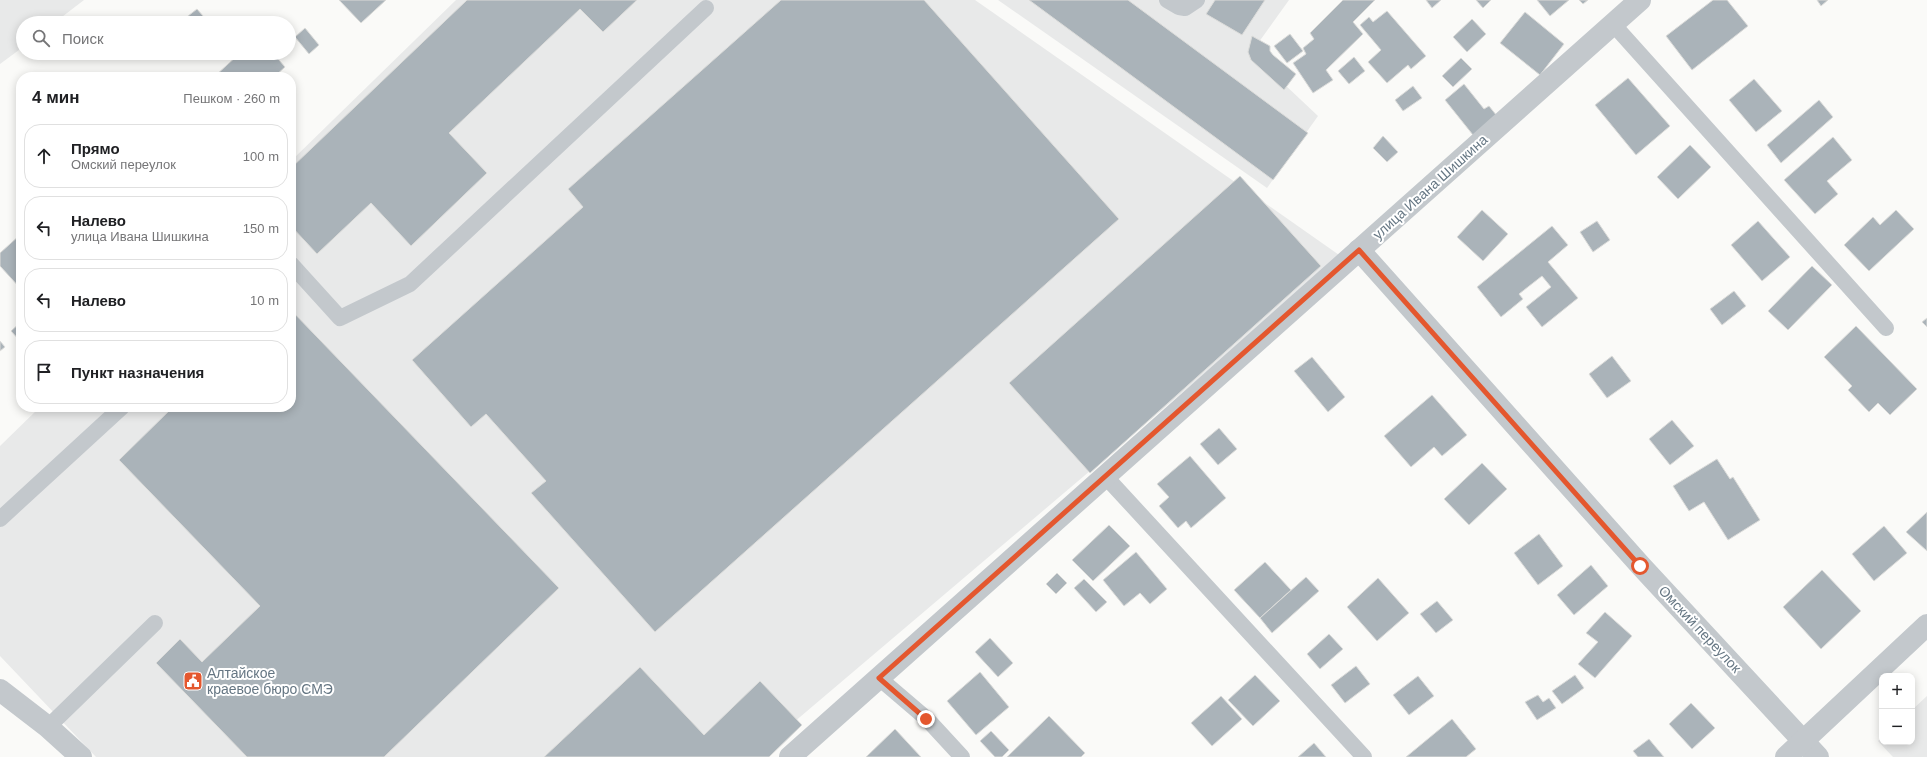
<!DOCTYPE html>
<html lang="ru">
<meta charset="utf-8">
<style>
body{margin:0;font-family:Helvetica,sans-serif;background:#f2f2f2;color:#202124}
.controls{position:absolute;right:12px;bottom:12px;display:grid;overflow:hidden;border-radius:8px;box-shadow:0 2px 10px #0003}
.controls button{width:36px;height:36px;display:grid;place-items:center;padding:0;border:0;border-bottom:1px solid #e0e0e0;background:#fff;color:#202124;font:20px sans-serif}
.stop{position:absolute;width:12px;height:12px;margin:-9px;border:3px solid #e4572e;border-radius:50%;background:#fff}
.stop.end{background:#e4572e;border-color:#fff;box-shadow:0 1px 4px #0008}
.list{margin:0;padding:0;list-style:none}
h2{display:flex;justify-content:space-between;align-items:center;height:52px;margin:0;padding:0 16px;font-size:17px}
h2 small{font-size:13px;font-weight:400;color:#757577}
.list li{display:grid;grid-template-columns:26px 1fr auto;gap:12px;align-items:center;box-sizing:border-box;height:64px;margin:0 8px 8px;padding:0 8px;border:1px solid #e0e0e0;border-radius:16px}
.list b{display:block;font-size:15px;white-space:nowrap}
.list p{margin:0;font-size:13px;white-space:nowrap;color:#757577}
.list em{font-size:13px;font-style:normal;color:#757577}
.icon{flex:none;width:22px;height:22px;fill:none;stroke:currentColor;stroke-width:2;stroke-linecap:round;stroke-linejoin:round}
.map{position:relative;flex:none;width:1927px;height:757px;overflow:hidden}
.search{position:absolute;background:#fff;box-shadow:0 2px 10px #0003;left:16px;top:16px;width:280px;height:44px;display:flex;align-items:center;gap:10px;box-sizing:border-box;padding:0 14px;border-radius:22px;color:#757577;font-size:15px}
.panel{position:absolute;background:#fff;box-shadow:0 2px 10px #0003;left:16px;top:72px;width:280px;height:340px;border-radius:16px}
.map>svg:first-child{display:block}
</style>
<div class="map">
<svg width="1927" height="757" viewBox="0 0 1927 757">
<rect width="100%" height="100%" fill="#fafaf8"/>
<g fill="#e8e9e9">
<path d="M0,0h84l-30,23h-31v24l-23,17z"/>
<path d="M456,0h519l367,257 -589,500h-657l-96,-101v-210l40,-39h251v-246z"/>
<path d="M998,0h291l-38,53 67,63 -51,72z"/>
<path d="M1927,696v61h-34l-15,-16 4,-4v5h30v-32z"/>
</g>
<g fill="#aab3b9" stroke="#dcdcda">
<path d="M339,0h47l-25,23z"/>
<path d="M467,0h170l-34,32 -23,-23 -131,124 38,40 -76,73 -40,-43 -54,51 -26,-28v-58z"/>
<path d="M781,0h143l195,219 -464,413 -124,-139 15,-12 -60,-67 -15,13 -59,-67 171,-153 -15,-18z"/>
<path d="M1029,0h99l180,133 -35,47z"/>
<path d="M1215,0h50l-23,35 -36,-21z"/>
<path d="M1343,0h32l-22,22 10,12 -37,36 7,10 -20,13 -20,-30 13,-9 -3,-6 11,-9 -4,-6z"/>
<path d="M1426,0h15l-9,8z"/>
<path d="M1476,0h15l-8,8z"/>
<path d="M1537,0h32l-19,16z"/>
<path d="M1579,0h9l-5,4z"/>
<path d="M1713,0h14l21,26 -56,44 -26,-34z"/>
<path d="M1817,0h11l-7,6z"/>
<path d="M197,9l12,14h-23l-3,-3z"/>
<path d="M1387,11l39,45 -15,13 -3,-4 -21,18 -19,-21 13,-12 -21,-25 9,-8 4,5z"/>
<path d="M1525,12l39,32 -24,31 -40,-32z"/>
<path d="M1472,19l14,15 -19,18 -14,-15z"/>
<path d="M305,28l14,17 -10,9 -14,-17z"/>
<path d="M1290,34l13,17 -16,12 -13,-17z"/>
<path d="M1252,36l18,10v5l3,4 23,19 -12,16 -33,-30 -3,-8z"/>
<path d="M240,53h33l12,14 -11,10h-60z"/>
<path d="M1354,57l11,14 -16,13 -11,-13z"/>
<path d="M1461,58l11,11 -19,18 -11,-11z"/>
<path d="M1628,78l42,48 -34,29 -41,-50z"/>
<path d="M1754,79l28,32 -26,21 -27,-32z"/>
<path d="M1464,84l20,25 5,-3 12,15 -24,19 -32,-40z"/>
<path d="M1413,86l9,12 -19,13 -8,-11z"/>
<path d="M1819,100l14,17 -52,46 -14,-18z"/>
<path d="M1383,136l15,16 -11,10 -14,-14z"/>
<path d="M1833,137l19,23 -25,21 11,13 -23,20 -31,-34z"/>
<path d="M1690,145l21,22 -33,32 -21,-22z"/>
<path d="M1240,176l81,90 -231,207 -81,-90z"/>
<path d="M1482,210l26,24 -25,27 -26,-24z"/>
<path d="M1896,210l18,19 -45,42 -25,-26 29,-28 7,8z"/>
<path d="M1597,221l13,19 -17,12 -13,-20z"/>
<path d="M1758,221l32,36 -28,24 -31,-36z"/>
<path d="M1552,226l16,19 -20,17 30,36 -36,29 -16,-20 25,-20 -9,-11 -23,18 4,5 -22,18 -24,-30z"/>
<path d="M21,234v55l-21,-23v-13z"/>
<path d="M1812,266l20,19 -44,45 -20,-19z"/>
<path d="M1734,291l12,15 -24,19 -12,-16z"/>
<path d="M291,310l268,278 -175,169h-137l-91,-94 24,-24 22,23 58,-56 -141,-146 54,-53h118z"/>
<path d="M1927,318v9l-5,-5z"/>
<path d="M21,322v20l-10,-11z"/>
<path d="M1856,326l61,63 -27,26 -12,-12 -9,9 -21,-22 4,-4 -28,-29z"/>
<path d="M0,341l5,6 -5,4z"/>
<path d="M1612,356l19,25 -24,17 -18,-24z"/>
<path d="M1312,357l33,40 -17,15 -34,-41z"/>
<path d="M1432,395l35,40 -25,21 -8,-9 -23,20 -27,-31z"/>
<path d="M1672,420l22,26 -24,19 -21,-26z"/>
<path d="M1219,428l18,21 -19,16 -18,-21z"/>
<path d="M1190,456l36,42 -35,30 -5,-7 -8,7 -19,-22 10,-9 -12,-13z"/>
<path d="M1717,459l13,20 3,-2 27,43 -32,20 -24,-38 -15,9 -16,-25z"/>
<path d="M1482,463l25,26 -38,36 -25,-26z"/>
<path d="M1927,512v39l-21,-19z"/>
<path d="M1109,525l21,21 -37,35 -21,-21z"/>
<path d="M1884,526l23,27 -33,28 -22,-27z"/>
<path d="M1539,534l24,32 -25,19 -24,-32z"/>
<path d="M1136,552l31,37 -17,15 -10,-11 -16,13 -21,-26z"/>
<path d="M1265,562l26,28 -31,28 -26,-28z"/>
<path d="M1591,565l17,21 -34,29 -17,-20z"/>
<path d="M1822,570l39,41 -40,38 -38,-42z"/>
<path d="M1057,573l10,10 -11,11 -10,-10z"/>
<path d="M1306,577l13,14 -47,42 -12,-15z"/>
<path d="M1378,578l31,35 -32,28 -30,-34z"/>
<path d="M1084,579l23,23 -11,10 -22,-24z"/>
<path d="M1437,601l16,19 -17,13 -16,-19z"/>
<path d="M1605,612l27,24 -37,42 -17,-14 20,-22 -12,-9z"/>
<path d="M1329,634l14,15 -23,20 -13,-15z"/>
<path d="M990,638l23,25 -15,14 -23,-25z"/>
<path d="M1356,666l14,18 -25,19 -14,-18z"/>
<path d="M640,667l64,68 56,-54 42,44 -33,32h-225z"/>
<path d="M980,672l29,35 -33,28 -29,-34z"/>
<path d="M1255,675l25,26 -27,25 -25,-26z"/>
<path d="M1575,675l9,13 -22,16 -10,-13z"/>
<path d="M1418,676l16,20 -25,19 -16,-20z"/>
<path d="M1538,695l5,7 6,-4 7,10 -19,12 -12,-18z"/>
<path d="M1221,696l21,23 -30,27 -21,-23z"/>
<path d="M1691,703l24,25 -23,21 -23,-25z"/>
<path d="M1049,716l36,37 -4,4h-74z"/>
<path d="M1452,719l24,30 -10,8h-60z"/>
<path d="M895,729l26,28h-55z"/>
<path d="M991,731l18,19 -7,7h-7l-15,-16z"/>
<path d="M1649,739l15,18h-26l-5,-6z"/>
<path d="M1314,743l12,14h-28z"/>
</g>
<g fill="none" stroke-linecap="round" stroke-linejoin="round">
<g stroke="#c3c8cc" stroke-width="16">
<path d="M1167,0l12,7 6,1 12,-8"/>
<path d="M1613,24l273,304"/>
<path d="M291,264l49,54 70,-34 296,-276"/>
<path d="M1105,476l259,281"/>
<path d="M0,519l122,-112"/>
<path d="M879,678l48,41 35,38"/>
<path d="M48,727l107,-104"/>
</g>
<g stroke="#c3c8cc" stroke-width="22">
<path d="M1359,250l282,316 177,191"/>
<path d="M790,757l850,-757"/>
<path d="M1786,757l141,-132"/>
</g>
<path stroke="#c3c8cc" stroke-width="22" d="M0,690l48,37 33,30"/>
</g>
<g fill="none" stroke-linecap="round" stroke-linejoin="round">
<path stroke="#e4572e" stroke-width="5" d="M926,719l-47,-41 480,-428 281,316"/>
</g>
<defs>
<symbol id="civic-square" viewBox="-11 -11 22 22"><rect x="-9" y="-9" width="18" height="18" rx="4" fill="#e4572e" stroke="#fff"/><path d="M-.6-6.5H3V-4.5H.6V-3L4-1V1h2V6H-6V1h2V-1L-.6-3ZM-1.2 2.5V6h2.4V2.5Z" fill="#fff"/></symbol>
</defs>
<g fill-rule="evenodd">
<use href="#civic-square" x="182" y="670" width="22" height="22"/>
</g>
<g text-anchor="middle" stroke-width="4" stroke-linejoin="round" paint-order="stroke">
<g font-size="14" fill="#657683" stroke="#fff">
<text transform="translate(1430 187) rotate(-42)" y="5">улица Ивана Шишкина</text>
<text transform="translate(1700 629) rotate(47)" y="5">Омский переулок</text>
</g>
<g font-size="14" fill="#657683" stroke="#fff" text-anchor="start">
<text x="207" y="678">Алтайское<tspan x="207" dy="16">краевое бюро СМЭ</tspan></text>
</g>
</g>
</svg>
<div class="controls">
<button>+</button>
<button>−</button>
</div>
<div class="stop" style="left:1640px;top:566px"></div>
<div class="stop end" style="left:926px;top:719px"></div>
<div class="search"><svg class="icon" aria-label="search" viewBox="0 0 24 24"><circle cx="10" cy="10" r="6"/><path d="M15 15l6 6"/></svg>Поиск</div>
<section class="panel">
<h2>4 мин<small>Пешком · 260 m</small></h2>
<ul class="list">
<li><svg class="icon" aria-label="ahead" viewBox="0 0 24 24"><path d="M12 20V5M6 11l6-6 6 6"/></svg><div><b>Прямо</b><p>Омский переулок</p></div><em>100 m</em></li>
<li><svg class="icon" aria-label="left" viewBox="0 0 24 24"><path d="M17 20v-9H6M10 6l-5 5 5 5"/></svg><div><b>Налево</b><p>улица Ивана Шишкина</p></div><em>150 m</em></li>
<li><svg class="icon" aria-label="left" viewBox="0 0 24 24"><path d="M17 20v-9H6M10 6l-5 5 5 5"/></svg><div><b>Налево</b></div><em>10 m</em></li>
<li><svg class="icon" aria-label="arrive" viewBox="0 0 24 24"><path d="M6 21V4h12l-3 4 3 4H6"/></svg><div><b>Пункт назначения</b></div></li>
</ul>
</section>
</div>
